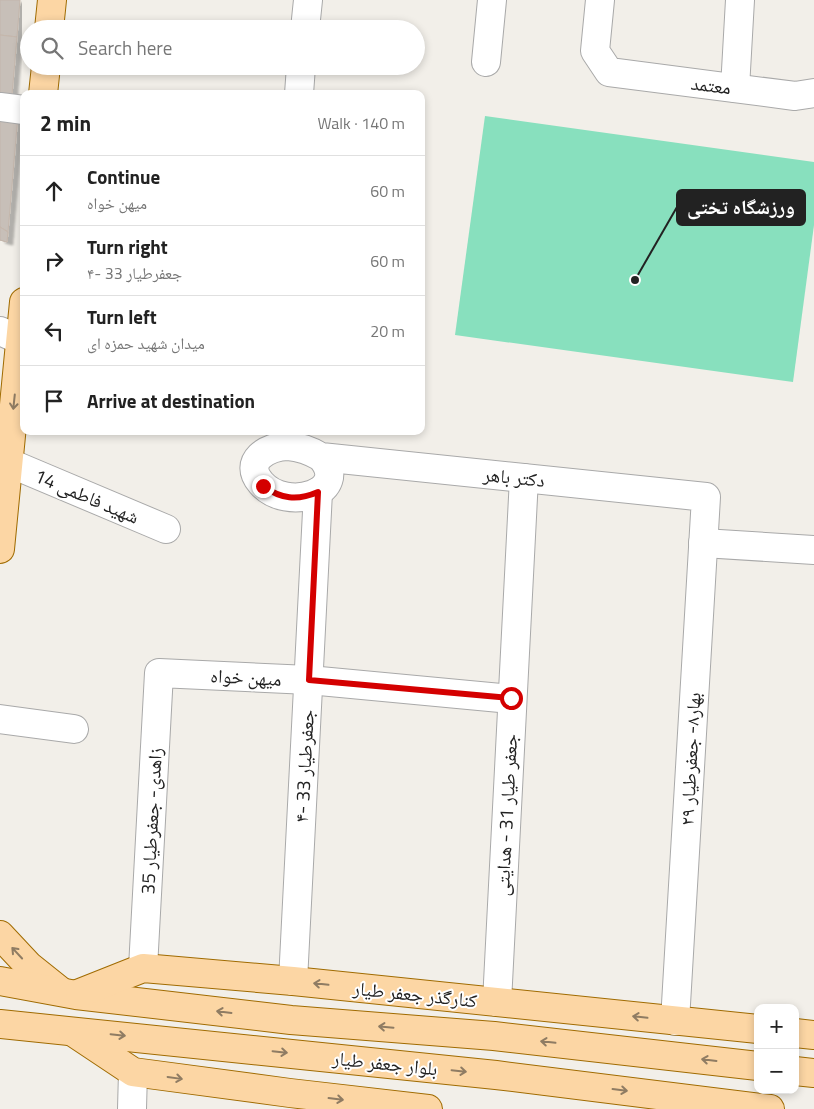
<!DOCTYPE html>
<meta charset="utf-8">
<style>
body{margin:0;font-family:"Titillium Web","Noto Naskh Arabic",sans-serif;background:#f6f6f6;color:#222}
.controls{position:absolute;right:15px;bottom:15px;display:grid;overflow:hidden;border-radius:10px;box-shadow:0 2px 8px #0003}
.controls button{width:45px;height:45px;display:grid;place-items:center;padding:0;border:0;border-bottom:1px solid #e0e0e0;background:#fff;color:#222;font:25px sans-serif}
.stop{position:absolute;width:15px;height:15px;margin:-11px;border:4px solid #d40000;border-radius:50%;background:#fff}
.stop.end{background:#d40000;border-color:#fff;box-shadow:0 1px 5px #0008}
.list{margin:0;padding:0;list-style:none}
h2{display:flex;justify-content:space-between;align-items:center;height:65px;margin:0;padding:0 20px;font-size:21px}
h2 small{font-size:16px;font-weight:400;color:#767676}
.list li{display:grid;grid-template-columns:32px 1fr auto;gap:15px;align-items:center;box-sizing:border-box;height:70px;padding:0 20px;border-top:1px solid #e0e0e0}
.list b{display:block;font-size:19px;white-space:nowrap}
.list p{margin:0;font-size:16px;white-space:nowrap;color:#767676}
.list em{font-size:16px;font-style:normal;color:#767676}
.icon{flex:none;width:28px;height:28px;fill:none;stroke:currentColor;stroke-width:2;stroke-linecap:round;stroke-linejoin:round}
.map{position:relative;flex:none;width:814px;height:1109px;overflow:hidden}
.search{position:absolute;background:#fff;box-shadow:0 2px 8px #0003;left:20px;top:20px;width:405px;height:55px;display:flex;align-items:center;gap:12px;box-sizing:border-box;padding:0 18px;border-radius:28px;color:#767676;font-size:19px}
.panel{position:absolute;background:#fff;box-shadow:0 2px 8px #0003;left:20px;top:90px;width:405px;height:345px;border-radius:10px}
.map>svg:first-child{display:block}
</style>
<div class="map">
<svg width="814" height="1109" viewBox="0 0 814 1109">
<defs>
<filter id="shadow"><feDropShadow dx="5.5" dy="3" stdDeviation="1" flood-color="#0004"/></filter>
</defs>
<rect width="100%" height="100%" fill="#f2efe9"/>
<path fill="#88e0be" d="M485,116l329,46v63l-21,157 -338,-47z"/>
<g fill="#c7bfb8" stroke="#c4b6ab" filter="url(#shadow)">
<path d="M0,0h20l-3,37 -17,-2z"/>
<path d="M0,35l17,2 -5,58 -12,-1z"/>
<path d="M0,111l18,4 -10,117 -8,-5z"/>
<path d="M0,227l8,5 -1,10 -7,-2z"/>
<path d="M0,227l8,5 -1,10 -7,-2z"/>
</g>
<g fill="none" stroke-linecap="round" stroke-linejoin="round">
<defs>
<g id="minor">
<path d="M600,0l-5,51 14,21 186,24 19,-3"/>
<path d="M305,29l3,-29"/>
<path d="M486,62l6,-62"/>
<path d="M735,88l5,-88"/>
<path d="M299,94l2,-28"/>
<path d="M0,107l24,3"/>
<path d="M0,331l20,9"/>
<path d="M321,457c31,35 -34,56 -60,26 -19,-22 7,-37 27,-37 13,1 23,5 33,11l385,40 -31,524"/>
<path d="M0,459l166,70"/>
<path d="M703,543l111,7"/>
<path d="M0,719l74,10"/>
<path d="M143,968l16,-295 150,7 202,19"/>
<path d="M293,981l25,-489"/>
<path d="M497,1002l27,-524"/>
<path d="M132,1109l1,-37"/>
</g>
<g id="major">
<path d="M49,29l3,-29"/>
<path d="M43,94l3,-28"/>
<path d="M0,549l24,-247"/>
<path d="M0,935l29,31 30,24"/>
<path d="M0,981l76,14 215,25 203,16 264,30"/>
<path d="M80,993l63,-25 150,13 465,48"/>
<path d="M0,1024l496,51 274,34"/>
<path d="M73,1032l60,40 157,21 138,16"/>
<path d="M795,1033l19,2"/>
<path d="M795,1071l19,2"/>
</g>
</defs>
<use href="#minor" stroke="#a9a9a9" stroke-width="30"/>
<use href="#major" stroke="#a06b00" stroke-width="30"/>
<use href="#minor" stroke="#fff" stroke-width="28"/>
<use href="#major" stroke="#fcd6a4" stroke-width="28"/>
</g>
<defs><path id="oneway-shaft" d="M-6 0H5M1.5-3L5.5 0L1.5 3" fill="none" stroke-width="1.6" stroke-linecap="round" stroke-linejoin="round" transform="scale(1.25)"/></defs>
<g stroke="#8f7c63">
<use href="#oneway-shaft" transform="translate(14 402) rotate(96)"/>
<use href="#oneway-shaft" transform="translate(17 953) rotate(-133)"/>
<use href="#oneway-shaft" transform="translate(321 984) rotate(-174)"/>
<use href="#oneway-shaft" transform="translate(224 1012) rotate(-173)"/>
<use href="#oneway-shaft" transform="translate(640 1017) rotate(-174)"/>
<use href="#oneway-shaft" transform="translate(386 1027) rotate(-175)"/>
<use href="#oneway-shaft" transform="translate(118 1035) rotate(6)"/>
<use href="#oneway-shaft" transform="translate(548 1042) rotate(-174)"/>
<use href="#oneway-shaft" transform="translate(280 1052) rotate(6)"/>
<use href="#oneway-shaft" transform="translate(709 1060) rotate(-173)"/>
<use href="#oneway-shaft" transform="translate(459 1071) rotate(6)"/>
<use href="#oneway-shaft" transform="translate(175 1078) rotate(8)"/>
<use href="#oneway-shaft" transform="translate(620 1090) rotate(7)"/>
<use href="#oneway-shaft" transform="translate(336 1099) rotate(7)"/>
</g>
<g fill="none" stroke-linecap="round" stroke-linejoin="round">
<path stroke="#d40000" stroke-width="6" d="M263,486c18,13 34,15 55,6l-9,188 202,18"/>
</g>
<g text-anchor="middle" stroke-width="4" stroke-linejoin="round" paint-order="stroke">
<g font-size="19" fill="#222" stroke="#fff">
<text transform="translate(711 85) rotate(7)" y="7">معتمد</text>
<text transform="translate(514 477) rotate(6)" y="7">دکتر باهر</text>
<text transform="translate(87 496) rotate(23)" y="7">شهید فاطمی 14</text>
<text transform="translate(246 677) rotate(3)" y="7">میهن خواه</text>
<text transform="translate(690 759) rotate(-87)" y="7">بهار۸- جعفرطیار ۲۹</text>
<text transform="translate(304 766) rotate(-87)" y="7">۴- جعفرطیار 33</text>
<text transform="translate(506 815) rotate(-87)" y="7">جعفر طیار 31 - هدایتی</text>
<text transform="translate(151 821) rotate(-87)" y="7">زاهدی- جعفرطیار 35</text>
<text transform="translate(415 994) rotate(6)" y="7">کنارگذر جعفر طیار</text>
<text transform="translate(385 1063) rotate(6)" y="7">بلوار جعفر طیار</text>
</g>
</g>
<path fill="none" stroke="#222" stroke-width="2" d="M635 280L677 207"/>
<circle fill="#222" stroke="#fff" stroke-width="2" cx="635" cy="280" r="5"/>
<rect fill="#222" stroke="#222" stroke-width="2" x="677" y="190" width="128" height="35" rx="5"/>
<g font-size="20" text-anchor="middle" font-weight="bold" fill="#fff">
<text x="741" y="214">ورزشگاه تختی</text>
</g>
</svg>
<div class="controls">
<button>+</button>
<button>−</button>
</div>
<div class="stop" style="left:511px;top:698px"></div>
<div class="stop end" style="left:263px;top:486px"></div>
<div class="search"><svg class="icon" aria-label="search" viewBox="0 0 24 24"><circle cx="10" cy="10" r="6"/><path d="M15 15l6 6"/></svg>Search here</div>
<section class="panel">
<h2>2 min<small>Walk · 140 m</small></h2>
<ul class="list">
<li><svg class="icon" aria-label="ahead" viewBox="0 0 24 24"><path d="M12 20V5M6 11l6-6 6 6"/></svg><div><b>Continue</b><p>میهن خواه</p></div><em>60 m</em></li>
<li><svg class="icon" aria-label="right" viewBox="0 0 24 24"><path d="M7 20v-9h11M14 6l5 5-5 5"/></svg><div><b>Turn right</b><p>۴- جعفرطیار 33</p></div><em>60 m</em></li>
<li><svg class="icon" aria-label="left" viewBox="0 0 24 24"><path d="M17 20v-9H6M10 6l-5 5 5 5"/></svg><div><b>Turn left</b><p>میدان شهید حمزه ای</p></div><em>20 m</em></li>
<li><svg class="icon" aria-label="arrive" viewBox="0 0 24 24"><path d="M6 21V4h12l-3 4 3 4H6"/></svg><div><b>Arrive at destination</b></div></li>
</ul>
</section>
</div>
